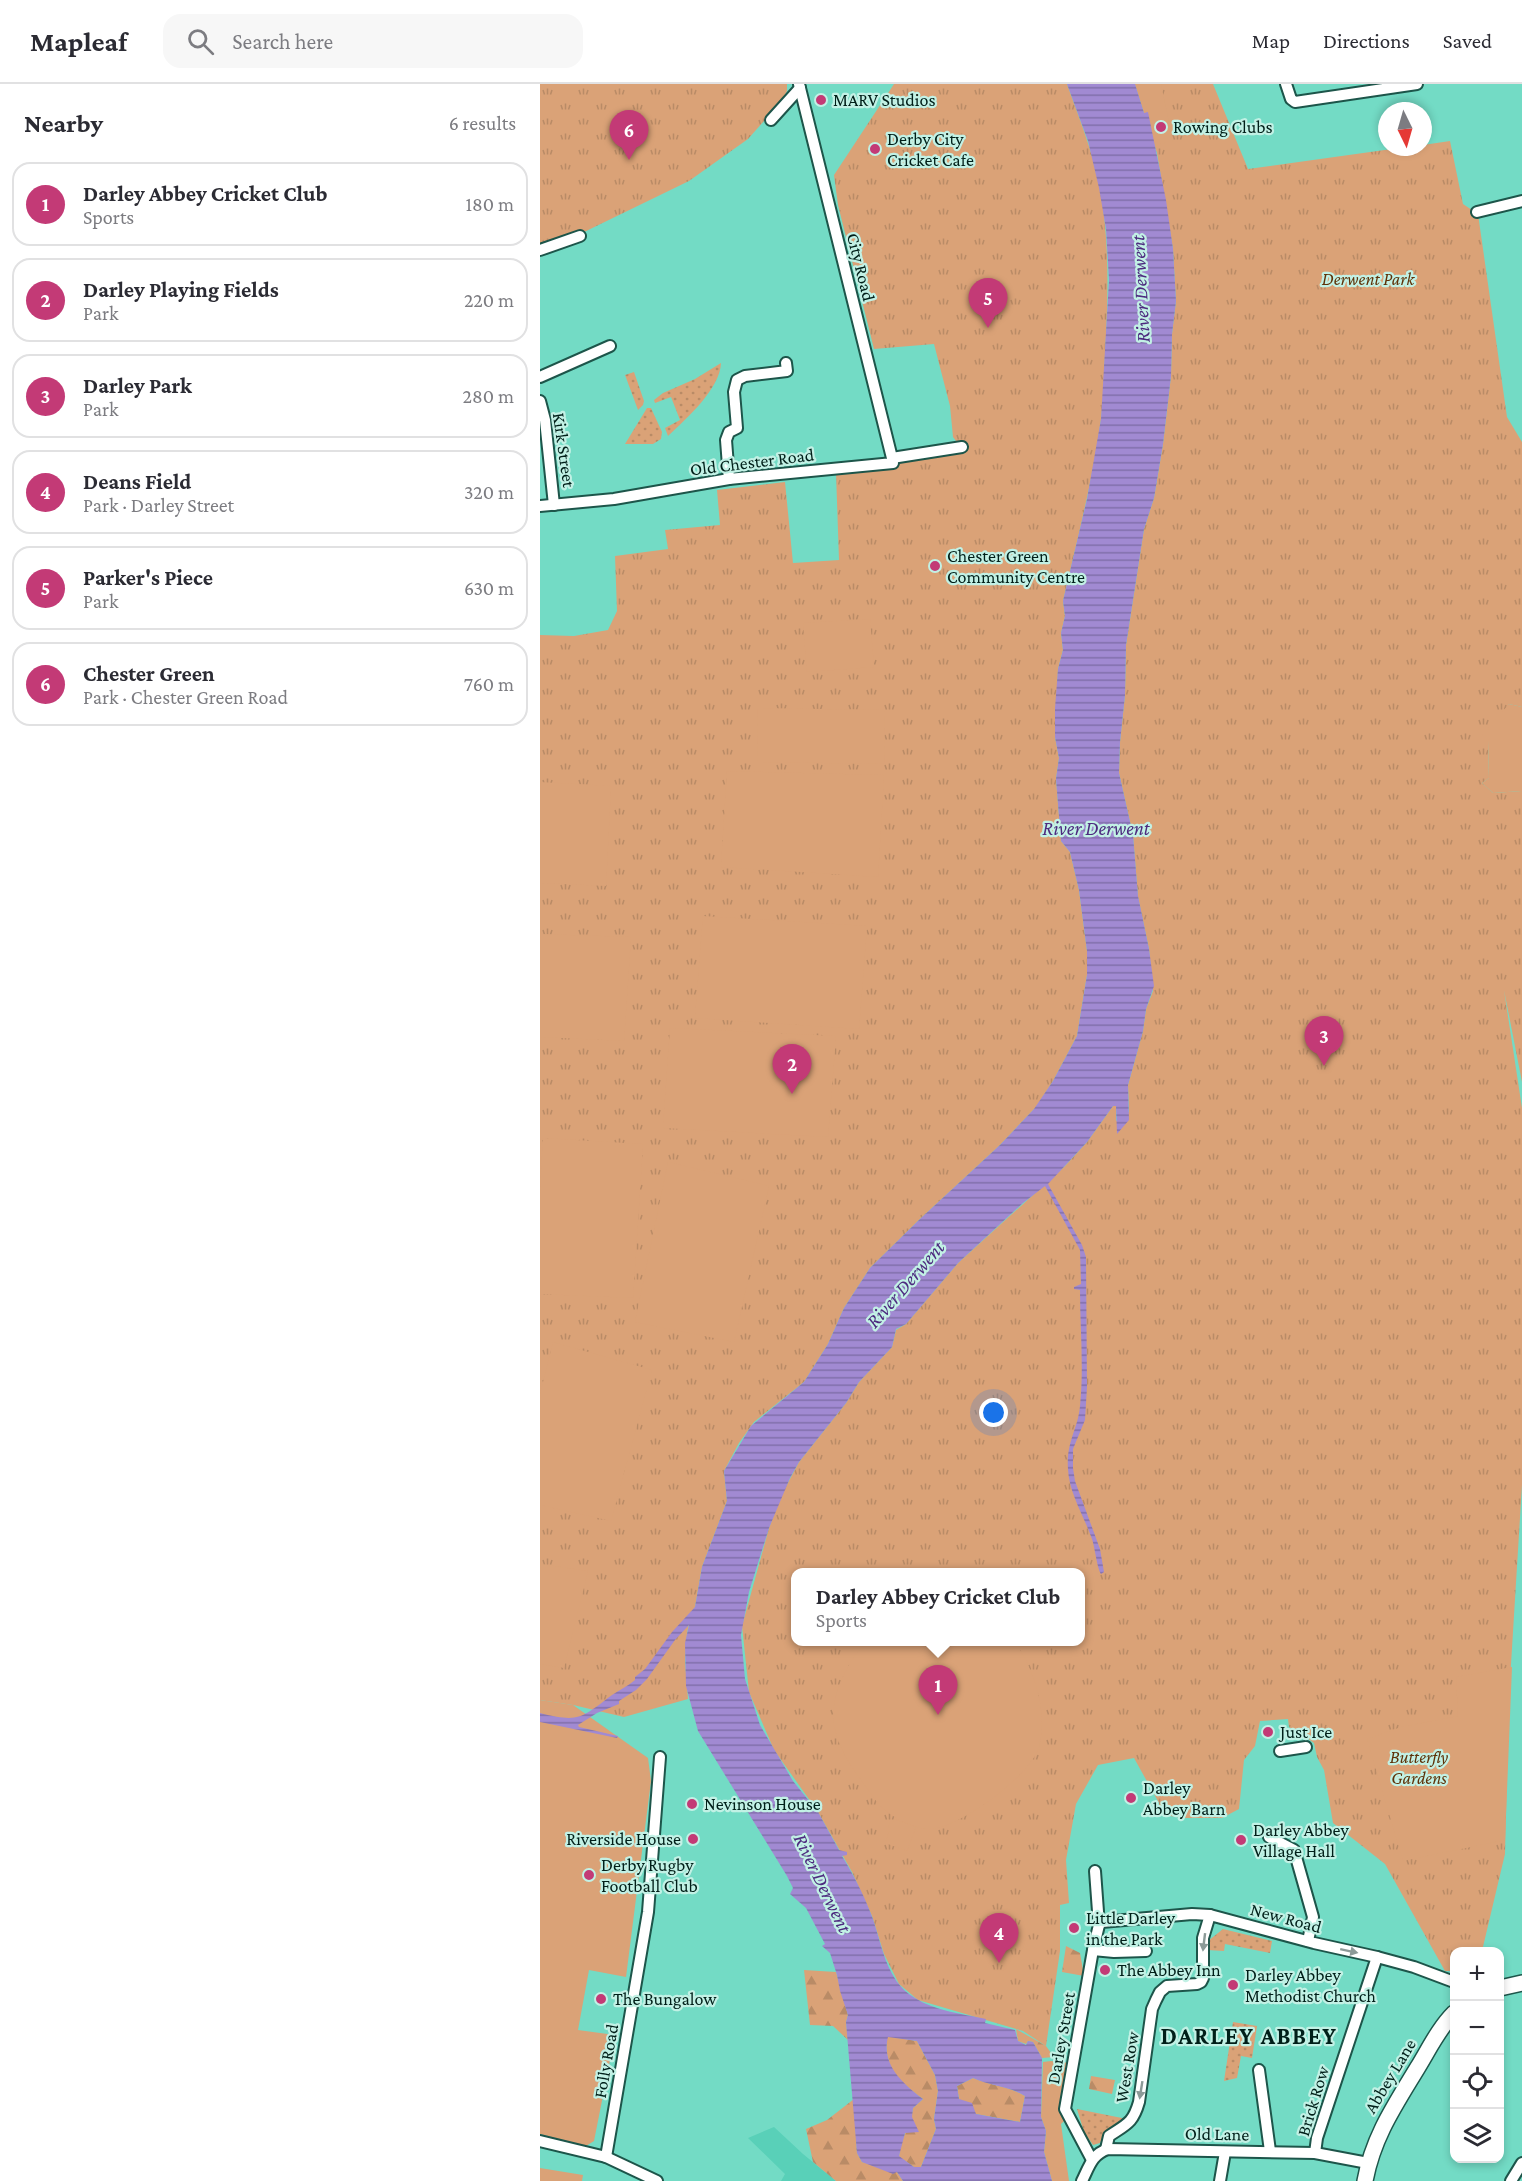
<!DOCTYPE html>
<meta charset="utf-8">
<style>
body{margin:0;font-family:"Crimson Pro",serif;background:#f7f7f7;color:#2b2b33}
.controls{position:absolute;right:18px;bottom:18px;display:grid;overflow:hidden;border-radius:12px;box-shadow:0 3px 9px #0003}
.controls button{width:54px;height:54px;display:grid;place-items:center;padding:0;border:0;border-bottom:2px solid #e1e1e2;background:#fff;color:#2b2b33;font:30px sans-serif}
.compass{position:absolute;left:838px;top:18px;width:54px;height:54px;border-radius:50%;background:#fff;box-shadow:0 3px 9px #0003;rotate:175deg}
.you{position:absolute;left:454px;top:1329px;width:21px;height:21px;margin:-15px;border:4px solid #fff;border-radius:50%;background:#1a73e8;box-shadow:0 0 0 9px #1a73e833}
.badge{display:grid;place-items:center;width:39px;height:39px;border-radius:50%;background:#c33a76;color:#fff;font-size:20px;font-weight:700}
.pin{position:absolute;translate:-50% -50px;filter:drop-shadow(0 2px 3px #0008)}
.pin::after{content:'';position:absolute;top:32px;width:21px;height:18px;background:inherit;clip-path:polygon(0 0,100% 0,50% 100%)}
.popup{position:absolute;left:251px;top:1484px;width:294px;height:78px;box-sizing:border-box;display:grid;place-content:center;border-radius:12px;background:#fff;filter:drop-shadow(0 2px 4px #0005);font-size:20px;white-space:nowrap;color:#7c7c81}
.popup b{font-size:22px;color:#2b2b33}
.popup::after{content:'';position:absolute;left:50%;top:100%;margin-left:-12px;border:12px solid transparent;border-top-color:#fff}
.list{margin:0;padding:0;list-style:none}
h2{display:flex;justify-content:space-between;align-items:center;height:78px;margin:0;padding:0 24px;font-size:26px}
h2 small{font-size:20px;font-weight:400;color:#7c7c81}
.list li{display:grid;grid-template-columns:39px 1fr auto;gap:18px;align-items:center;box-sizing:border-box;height:84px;margin:0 12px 12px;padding:0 12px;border:2px solid #e1e1e2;border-radius:18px}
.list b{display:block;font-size:22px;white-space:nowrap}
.list p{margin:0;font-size:20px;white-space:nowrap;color:#7c7c81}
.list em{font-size:20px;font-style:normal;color:#7c7c81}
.icon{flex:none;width:33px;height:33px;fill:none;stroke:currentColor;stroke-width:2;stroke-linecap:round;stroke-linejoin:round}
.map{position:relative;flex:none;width:982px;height:2097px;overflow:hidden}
header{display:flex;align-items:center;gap:36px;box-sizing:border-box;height:84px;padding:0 30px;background:#fff;border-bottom:2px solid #e1e1e2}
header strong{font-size:28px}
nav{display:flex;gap:33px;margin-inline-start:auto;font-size:21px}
.search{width:420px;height:54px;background:#f7f7f7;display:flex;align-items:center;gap:15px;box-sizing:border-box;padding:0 21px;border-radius:18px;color:#7c7c81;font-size:22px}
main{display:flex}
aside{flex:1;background:#fff}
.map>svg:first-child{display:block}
</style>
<header>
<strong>Mapleaf</strong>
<div class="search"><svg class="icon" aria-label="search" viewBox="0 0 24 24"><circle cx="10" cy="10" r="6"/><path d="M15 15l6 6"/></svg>Search here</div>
<nav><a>Map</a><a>Directions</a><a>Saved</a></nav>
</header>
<main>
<aside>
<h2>Nearby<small>6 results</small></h2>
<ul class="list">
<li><span class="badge">1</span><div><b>Darley Abbey Cricket Club</b><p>Sports</p></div><em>180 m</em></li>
<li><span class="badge">2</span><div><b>Darley Playing Fields</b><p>Park</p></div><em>220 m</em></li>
<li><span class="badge">3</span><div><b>Darley Park</b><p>Park</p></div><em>280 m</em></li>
<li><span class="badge">4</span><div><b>Deans Field</b><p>Park · Darley Street</p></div><em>320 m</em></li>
<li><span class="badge">5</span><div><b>Parker's Piece</b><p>Park</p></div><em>630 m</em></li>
<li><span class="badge">6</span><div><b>Chester Green</b><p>Park · Chester Green Road</p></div><em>760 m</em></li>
</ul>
</aside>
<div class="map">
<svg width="982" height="2097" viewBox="0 0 982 2097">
<defs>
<pattern id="grass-dots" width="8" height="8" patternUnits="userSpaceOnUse" patternTransform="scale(1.5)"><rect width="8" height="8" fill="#daa277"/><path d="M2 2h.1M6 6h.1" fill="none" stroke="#b98b66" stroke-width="1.8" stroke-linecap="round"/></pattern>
<pattern id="forest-firs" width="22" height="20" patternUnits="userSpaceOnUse" patternTransform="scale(1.5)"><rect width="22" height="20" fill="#daa277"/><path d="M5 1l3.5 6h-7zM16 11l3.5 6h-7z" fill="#b98b66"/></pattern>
<pattern id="park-tufts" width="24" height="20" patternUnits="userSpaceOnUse" patternTransform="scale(1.5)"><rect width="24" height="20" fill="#daa277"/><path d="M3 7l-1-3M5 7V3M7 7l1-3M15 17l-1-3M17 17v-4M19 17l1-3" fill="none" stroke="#b98b66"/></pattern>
<pattern id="water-rules" width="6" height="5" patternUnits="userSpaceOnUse" patternTransform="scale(1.5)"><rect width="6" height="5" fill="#a18ad2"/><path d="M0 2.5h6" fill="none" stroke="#8170aa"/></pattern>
</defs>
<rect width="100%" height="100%" fill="#73dbc5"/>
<path fill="#59d0b8" d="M234,2043l29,27 33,27h-55l4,-7 -37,-36z"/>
<g fill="url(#grass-dots)">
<path d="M181,279c-1,26 -35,56 -53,73l-3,-8 15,-8 -9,-23 -16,6 -1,-3 9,-7 32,-14z"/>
<path d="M94,288l10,29 -1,4 -5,5 -13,-35z"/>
<path d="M107,324h4l11,24 -1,7 -8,5h-28z"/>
<path d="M683,1845l49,12 -2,12 -45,-9 -1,7 -17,-1 1,-9z"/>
<path d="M693,1938l24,4 -5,32 -11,-2 -4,22 -13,3z"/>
<path d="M537,2025l50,10 -23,15 -4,9 -7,2 -9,-13z"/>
</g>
<g fill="url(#forest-firs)">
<path d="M526,1862l14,7 4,23 -22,-4z"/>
<path d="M264,1886l32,2 12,43 -2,7 2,18 -15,-14 -23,-1z"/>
<path d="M476,1945l30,17 8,11 -12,1 -9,-16 -5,-1 -2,3 -8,-3z"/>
<path d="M347,1952l30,5 18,34 3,16 -4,28 2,10 -15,38h-7l-15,-10c1,-18 12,-32 14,-49l10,-9c-24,-18 -40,-31 -36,-63z"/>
<path d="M551,1992l24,4 -3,14 -23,-5z"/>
<path d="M433,1994c16,7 36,8 52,18l-5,26 -44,-8 -17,-15 -2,-13z"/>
<path d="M314,2015l3,54 5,9 35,10 6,9h-67l-23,-19 -7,-33 21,-9z"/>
</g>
<g fill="url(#park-tufts)" fill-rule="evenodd">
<path d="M0,0h247v7l-6,11 -33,37 -59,42 -109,53 -40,12z"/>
<path d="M354,0h173c12,34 26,68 33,104 10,56 8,111 5,167 -1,21 -1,42 -4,64 -8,61 -24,121 -38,182l2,15 -4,17 2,17 -5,19 -3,68 4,21 -3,21 5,62 9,11 9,38 8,61v24l-10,61 -24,45 -17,26 -36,38 -80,74 -50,49 -26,40 -16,36 -24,38 -50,40 -15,21 -15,28 3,30 -25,66 -7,40 -4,7 -4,19 -2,28 3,38 -64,18 -51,-12 -33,-5v-1065l34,1 34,-6 9,-19 -2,-55 53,-7 -3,-19 55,-5 -3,-35 68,-8 8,81 46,-3 -3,-87 129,-20 -12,-16 -3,-31 -16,-62 -60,5 -36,-144 -4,-30z"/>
<path d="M595,0h78l35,85 158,-22h17v-2l27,-4 13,63 15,10 29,203 15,25v265l-13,-3 -21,37 1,37 -7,5 11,10 29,-2v291l-18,-92 18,118v377l-13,212 -4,157 -23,97 -28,1v19h-9l-60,-107 -52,-41 -9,-53 -7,-13 -3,-14 -11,-8 -14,-8 -1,-8 -28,2 -5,25 -11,14 -5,49 -17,9h-40l-23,-4v-11l-25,-45 -36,7 -22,39 -10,56 3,43 -9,2v46l-14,95 -23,-15 -105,-31 -19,-16 -15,-30 -12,-38 -20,-44 -34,-60 -44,-62 -25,-58 -7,-66 27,-98 13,-34 17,-32 47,-59 13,-21 33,-35 4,-17 10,-6 52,-61 107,-97 22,-24 26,-36h3v15l13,-9 -1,-27 15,-54 3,-22 7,-18 -4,-42 -11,-52 -5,-62 -14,-62 1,-31 5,-47 1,-50 18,-116 10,-31 9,-54 8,-68 1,-42 4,-33 -3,-52 -16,-96zM255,1488h285v70h-285z"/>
</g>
<g fill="#daa277">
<path d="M595,0h26l12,57 -17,4 -8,-32h-4z"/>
<path d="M330,535l4,48 -67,5 -4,-49z"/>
<path d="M969,620l13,3v84l-29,2 -11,-10 7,-5 -1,-37 -6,-6z"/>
<path d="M218,624l127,2 -1,54 -127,-2z"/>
<path d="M187,687l157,4 -6,102 -157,-10z"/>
<path d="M0,698l71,4 -5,100 -66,-3z"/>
<path d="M163,832l164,10 -8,103 -164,-11z"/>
<path d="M0,850l91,3 -7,104 -84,-4z"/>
<path d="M130,944l166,8 -8,101 -165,-9z"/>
<path d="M3,1054l100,6 -10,154 -93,-4v-101z"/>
<path d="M128,1078l101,24 -35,156 -99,-20z"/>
<path d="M13,1258l99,28 -41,151 -71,-16v-111z"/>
<path d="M0,1480l48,7 -24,97 -24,-4z"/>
<path d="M327,1558h148c20,29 33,70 24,105 -8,28 -77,79 -107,82 -18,1 -40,-12 -53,-24 -26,-38 -60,-71 -39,-121 6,-16 14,-30 27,-42z"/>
<path d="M972,1583l-7,173 -102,21 -36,-122 34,-12 57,-11 -2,-39z"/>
<path d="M0,1616l33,5 75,53 3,23 -25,196 -37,-7 -11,60 37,5 -21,106 -8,5 -46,-12z"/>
<path d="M354,1735l22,8 -9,24 -22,-8 5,-14 -2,-1 2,-6h3z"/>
<path d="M511,1977l20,2 -4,55 -6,6 8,57h-17l-8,-29 2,-21 -5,-14 2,-55z"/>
<path d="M0,2084l43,7 -1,6h-42z"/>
</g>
<path fill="url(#water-rules)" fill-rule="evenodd" d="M527,0h68l9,29 4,-1 18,88 7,49 3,52 -4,33 -1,42 -8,68 -9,54 -10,31 -18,116 -1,50 -5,47 -1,31 14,62 5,61 11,53 5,37 -8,23 -3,22 -15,54 1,35 -12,14 -1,-28h-3l-26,36 -39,42 34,61 4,12 1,130 -2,33 -12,29v19l2,13 25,68 4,23 -3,2c-4,-6 -6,-26 -9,-35 -8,-23 -23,-46 -24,-70 -2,-27 10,-40 12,-63 4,-39 0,-78 0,-116l-6,-1v-2l7,-3 -1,-34 -35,-64 -22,17 -65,60 -52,61 -10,5 -4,18 -33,35 -13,21 -47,59 -9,16 -21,50 -20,64 -8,43 4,44 15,46 33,56 25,31 21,38 8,2v3l-5,1c11,18 21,37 29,58 11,28 14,67 44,84 20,13 48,16 71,21l-1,4 30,7 3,11 8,4 2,-4 5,1 9,16 -1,59 5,14 -2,21 8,29h-149l-6,-9 -4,2 -31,-12 -5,-9 -11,-131 2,-7 -8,-24 -3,-16 -7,-22 -8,-7 3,-2 -19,-36 -16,-14 3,-6 -6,-12 -89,-145 -12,-45 -1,-43 4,-18 -14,15 -28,39 -11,11 -17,11v3l-22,9 -19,12 1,2 39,9 -1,2 -77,-16v-9c40,10 41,5 72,-18 7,-5 16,-9 23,-15v-3l10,-8 27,-37 23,-25 7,-40 25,-66 -3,-30 27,-45 53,-44 24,-38 16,-36 26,-40 50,-49 80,-74 34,-36 19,-28 24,-45 10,-61v-24l-8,-61 -9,-38 -9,-11 -5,-62 3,-21 -4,-21v-29l3,-39 5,-19 -2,-17 4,-17 -2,-15 24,-102 14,-80 8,-139 -3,-51 -7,-41 -11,-47zM348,1953l29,4 18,34 3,16 -4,28 2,10 -15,38h-7l-15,-11 6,-23 14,-1 -7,-15 1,-9 10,-9c-21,-16 -42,-35 -35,-62zM433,1994c17,8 36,8 52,18l-5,26 -44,-8 -4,-11 -13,-4 -2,-13z"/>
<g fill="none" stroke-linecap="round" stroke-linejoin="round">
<defs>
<g id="street">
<path d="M259,0l93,374"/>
<path d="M746,0l5,15 4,3 122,-18"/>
<path d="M231,36l29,-32"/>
<path d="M937,128l45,-11"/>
<path d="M0,166l40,-14"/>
<path d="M0,293l70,-31"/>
<path d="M0,317l5,19 9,85"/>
<path d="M189,395l-3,-39 3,-8 8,-4 -3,-36 3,-12 8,-4 42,-5 -1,-8"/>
<path d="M0,422l74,-7 115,-20 164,-16 -1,-5 70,-11"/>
<path d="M740,1667l26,-4"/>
<path d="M729,1753l25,13 19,67 -5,24"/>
<path d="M555,1787l4,54"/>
<path d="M553,1866l21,2 32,-1"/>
<path d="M719,1986l11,81"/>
<path d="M0,2057l66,16 51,24"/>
<path d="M566,2065l3,-13c18,-12 24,-13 30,-34l13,-93 4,-9 4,-8 7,-6 30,-2 4,-2 2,-4v-40l7,-23"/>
<path d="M775,2069l2,-15 60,-181"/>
<path d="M66,2073l42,-245 12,-155"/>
<path d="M552,2076l-27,-51 28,-159 6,-25 3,-3 90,-8 18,1 104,28 63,14 37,10 40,15"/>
<path d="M542,2097c7,-14 10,-27 26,-32l207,4 53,10"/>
<path d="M680,2097l5,-29"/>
<path d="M971,2097l11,-18"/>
</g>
<g id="secondary">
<path d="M960,1904l22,-5"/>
<path d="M825,2097c8,-44 30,-76 53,-114 11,-18 21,-39 36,-54"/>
</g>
</defs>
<use href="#street" stroke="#1d554a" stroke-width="14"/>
<use href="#secondary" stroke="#1d554a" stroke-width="18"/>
<use href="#street" stroke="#fff" stroke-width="10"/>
<use href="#secondary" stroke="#fff" stroke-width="15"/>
</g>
<defs><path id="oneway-solid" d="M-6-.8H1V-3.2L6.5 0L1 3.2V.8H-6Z" transform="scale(1.5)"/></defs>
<g fill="#8c9a98">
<use href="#oneway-solid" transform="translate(664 1858) rotate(97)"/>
<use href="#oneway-solid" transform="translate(809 1867) rotate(12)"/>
<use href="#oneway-solid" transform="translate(601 2006) rotate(99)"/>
</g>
<g fill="#c33a76" stroke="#c2f1e5" stroke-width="2">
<circle cx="281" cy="16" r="6"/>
<circle cx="621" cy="43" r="6"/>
<circle cx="335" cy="65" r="6"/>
<circle cx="395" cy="482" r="6"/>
<circle cx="728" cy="1648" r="6"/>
<circle cx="591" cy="1714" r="6"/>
<circle cx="152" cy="1720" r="6"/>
<circle cx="153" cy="1755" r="6"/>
<circle cx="701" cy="1756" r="6"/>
<circle cx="49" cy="1791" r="6"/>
<circle cx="534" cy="1844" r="6"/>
<circle cx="565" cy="1886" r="6"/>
<circle cx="693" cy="1901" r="6"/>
<circle cx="61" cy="1915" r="6"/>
</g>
<g text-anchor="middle" stroke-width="4.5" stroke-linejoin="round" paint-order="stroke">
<g font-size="18" fill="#001f19" stroke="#c2f1e5" text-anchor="start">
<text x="293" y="22">MARV Studios</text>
<text x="633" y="49">Rowing Clubs</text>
<text x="347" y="61">Derby City<tspan x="347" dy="21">Cricket Cafe</tspan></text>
<text x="407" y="478">Chester Green<tspan x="407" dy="21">Community Centre</tspan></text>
<text x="740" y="1654">Just Ice</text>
<text x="603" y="1710">Darley<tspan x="603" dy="21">Abbey Barn</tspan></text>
<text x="164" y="1726">Nevinson House</text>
<text x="713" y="1752">Darley Abbey<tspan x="713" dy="21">Village Hall</tspan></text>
<text x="141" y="1761" text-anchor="end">Riverside House</text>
<text x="61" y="1787">Derby Rugby<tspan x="61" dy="21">Football Club</tspan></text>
<text x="546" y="1840">Little Darley<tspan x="546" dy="21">in the Park</tspan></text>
<text x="577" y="1892">The Abbey Inn</text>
<text x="705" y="1897">Darley Abbey<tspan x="705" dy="21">Methodist Church</tspan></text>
<text x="73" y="1921">The Bungalow</text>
</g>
<g font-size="18" fill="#001f19" stroke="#c2f1e5">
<text transform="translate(321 183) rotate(76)" y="6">City Road</text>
<text transform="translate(24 366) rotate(82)" y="6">Kirk Street</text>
<text transform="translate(212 378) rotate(-7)" y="6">Old Chester Road</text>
<text transform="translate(746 1834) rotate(15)" y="6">New Road</text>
<text transform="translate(521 1954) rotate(-80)" y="6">Darley Street</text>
<text transform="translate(66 1977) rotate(-80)" y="6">Folly Road</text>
<text transform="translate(587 1983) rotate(-80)" y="6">West Row</text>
<text transform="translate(850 1992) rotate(-59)" y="6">Abbey Lane</text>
<text transform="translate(773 2017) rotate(-73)" y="6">Brick Row</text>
<text transform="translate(677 2050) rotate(1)" y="6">Old Lane</text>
</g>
<g font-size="18" font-style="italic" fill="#5e3208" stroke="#c2f1e5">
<text x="828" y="201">Derwent Park</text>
<text x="879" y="1679">Butterfly<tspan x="879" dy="21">Gardens</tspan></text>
</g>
<g font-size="20" font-style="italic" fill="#4d2b7f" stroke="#c2f1e5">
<text transform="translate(600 205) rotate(-93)" y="7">River Derwent</text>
<text x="556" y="751">River Derwent</text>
<text transform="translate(365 1200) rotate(-49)" y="7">River Derwent</text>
<text transform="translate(283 1799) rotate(64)" y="7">River Derwent</text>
</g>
<g font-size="24" font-weight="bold" letter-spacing="1.5" fill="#001f19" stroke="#c2f1e5">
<text x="709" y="1960">DARLEY ABBEY</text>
</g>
</g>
</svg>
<div class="controls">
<button>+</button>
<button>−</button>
<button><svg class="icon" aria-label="locate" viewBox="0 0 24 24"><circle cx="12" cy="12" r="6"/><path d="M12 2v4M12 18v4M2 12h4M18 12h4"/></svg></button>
<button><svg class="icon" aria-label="layers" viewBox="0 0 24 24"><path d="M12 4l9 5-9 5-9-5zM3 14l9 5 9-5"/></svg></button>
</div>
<svg class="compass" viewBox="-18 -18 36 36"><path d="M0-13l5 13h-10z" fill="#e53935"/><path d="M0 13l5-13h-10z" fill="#7c7c81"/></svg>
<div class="you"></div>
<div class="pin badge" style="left:398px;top:1631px">1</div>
<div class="popup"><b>Darley Abbey Cricket Club</b>Sports</div>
<div class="pin badge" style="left:252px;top:1010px">2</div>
<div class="pin badge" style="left:784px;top:982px">3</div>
<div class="pin badge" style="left:459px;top:1879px">4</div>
<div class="pin badge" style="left:448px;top:244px">5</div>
<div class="pin badge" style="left:89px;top:76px">6</div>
</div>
</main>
